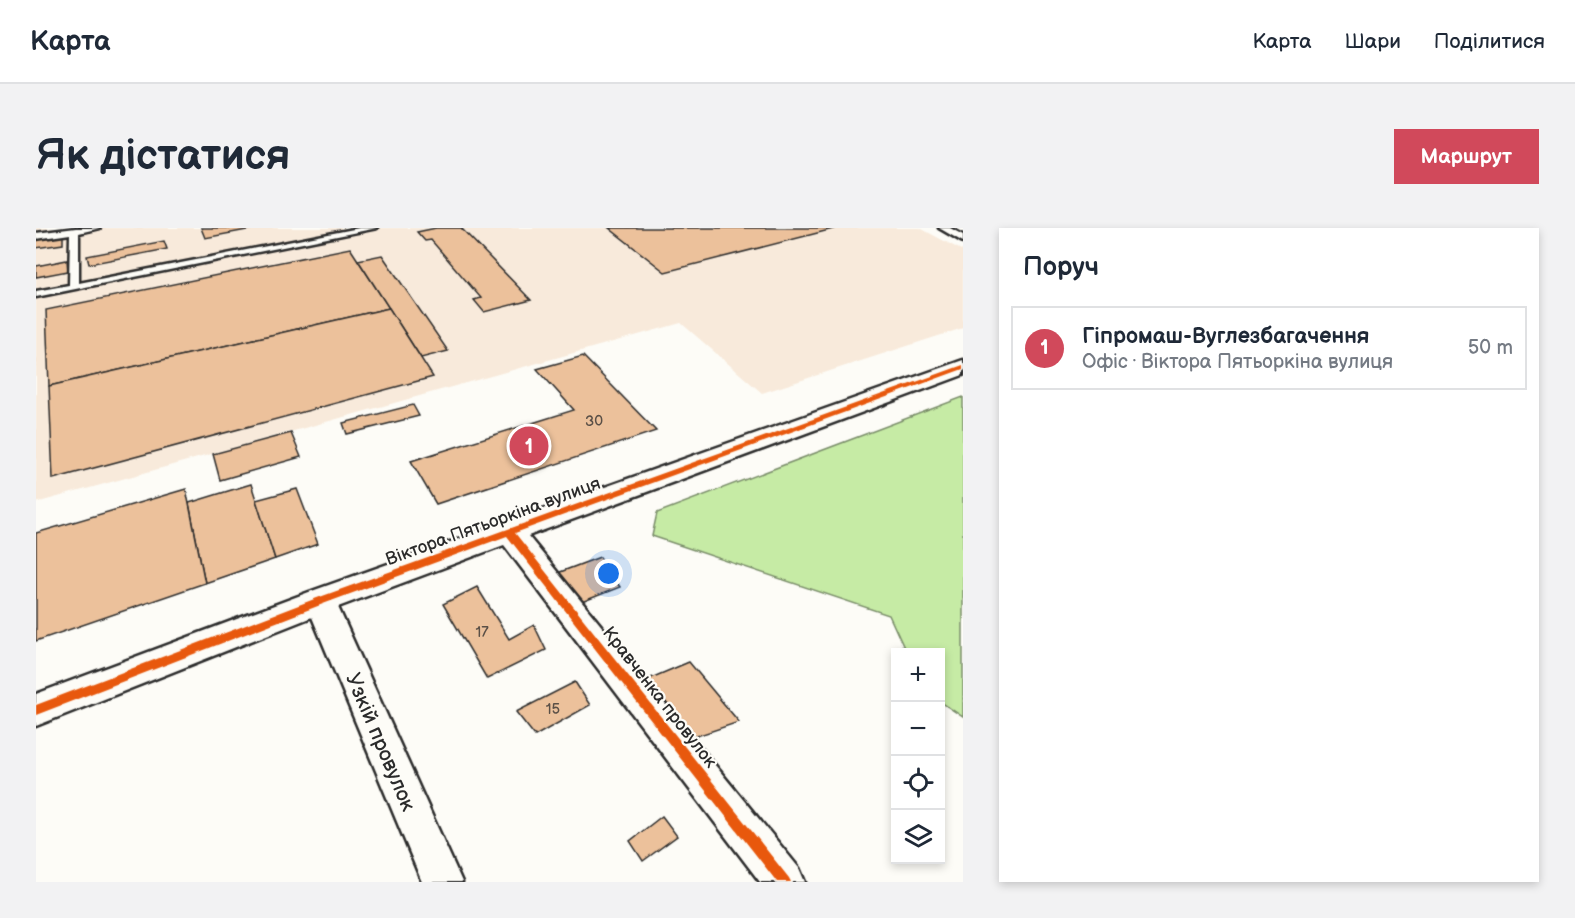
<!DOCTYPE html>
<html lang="uk">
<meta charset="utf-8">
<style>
body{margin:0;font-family:"Balsamiq Sans",sans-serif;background:#f2f2f3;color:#1f2937}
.controls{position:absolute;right:18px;bottom:18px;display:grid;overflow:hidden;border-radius:0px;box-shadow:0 3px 9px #0003}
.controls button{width:54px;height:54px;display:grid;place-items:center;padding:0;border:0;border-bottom:2px solid #e0e1e3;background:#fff;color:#1f2937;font:30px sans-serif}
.you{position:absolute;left:573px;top:346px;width:21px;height:21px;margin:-15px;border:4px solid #fff;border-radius:50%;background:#1a73e8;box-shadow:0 0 0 9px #1a73e833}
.badge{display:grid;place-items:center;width:39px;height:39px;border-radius:50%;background:#d1495b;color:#fff;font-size:20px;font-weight:700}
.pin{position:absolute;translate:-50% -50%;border:3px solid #fff;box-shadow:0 2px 6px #0006}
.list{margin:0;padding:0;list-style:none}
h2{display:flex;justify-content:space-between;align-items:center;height:78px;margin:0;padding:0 24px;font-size:26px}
h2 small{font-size:20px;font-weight:400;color:#747a83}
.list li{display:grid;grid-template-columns:39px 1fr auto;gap:18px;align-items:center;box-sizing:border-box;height:84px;margin:0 12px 12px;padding:0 12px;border:2px solid #e0e1e3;border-radius:0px}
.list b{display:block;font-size:22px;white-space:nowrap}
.list p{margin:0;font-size:20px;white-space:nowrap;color:#747a83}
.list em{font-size:20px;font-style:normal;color:#747a83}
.icon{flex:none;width:33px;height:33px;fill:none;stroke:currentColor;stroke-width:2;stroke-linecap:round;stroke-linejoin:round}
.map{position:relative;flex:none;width:927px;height:654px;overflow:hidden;border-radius:0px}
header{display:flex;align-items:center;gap:36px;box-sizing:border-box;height:84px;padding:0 30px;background:#fff;border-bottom:2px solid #e0e1e3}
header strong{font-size:28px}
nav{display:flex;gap:33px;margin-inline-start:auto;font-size:21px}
.intro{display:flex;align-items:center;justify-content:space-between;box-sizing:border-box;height:144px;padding:0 36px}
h1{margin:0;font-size:42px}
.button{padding:15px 27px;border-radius:0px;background:#d1495b;color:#fff;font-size:21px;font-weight:700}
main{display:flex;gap:36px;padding:0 36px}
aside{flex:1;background:#fff;border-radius:0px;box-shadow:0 3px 9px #0003}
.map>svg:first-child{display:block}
</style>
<header>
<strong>Карта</strong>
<nav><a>Карта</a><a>Шари</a><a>Поділитися</a></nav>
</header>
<div class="intro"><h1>Як дістатися</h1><a class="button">Маршрут</a></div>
<main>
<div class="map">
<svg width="927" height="654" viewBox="0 0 927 654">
<rect width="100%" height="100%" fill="#fdfcf7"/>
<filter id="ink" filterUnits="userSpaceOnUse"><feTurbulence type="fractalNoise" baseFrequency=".0167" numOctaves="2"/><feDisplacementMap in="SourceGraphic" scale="12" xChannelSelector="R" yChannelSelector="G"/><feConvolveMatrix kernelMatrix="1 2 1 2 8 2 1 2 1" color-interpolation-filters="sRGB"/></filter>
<g filter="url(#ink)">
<path fill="#f8eadb" d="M0,0h884l43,23v77l-201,65 -81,-70 -645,180z"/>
<path fill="#c6eba5" stroke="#788b68" stroke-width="1.5" d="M927,169v320l-22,-15 -1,-50h-34l-17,-37 -237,-79 5,-23z"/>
<g fill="#ecc19b" stroke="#2b2b2b" stroke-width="1.5">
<path d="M165,0h50l1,1 -47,9z"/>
<path d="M400,0h25l70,72 -47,12 -10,-12 7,-2 -50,-58 -6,1 -8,-9z"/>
<path d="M573,0h228l-172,44z"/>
<path d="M27,7v9l-27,4v-9z"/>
<path d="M128,13l3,8 -78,15 -2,-8z"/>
<path d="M314,20l39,60 -340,78 -3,-76z"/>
<path d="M346,27l66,96 -27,7 -63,-98z"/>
<path d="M31,32l1,11 -32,6v-11z"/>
<path d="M353,80l44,69 -380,102 -4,-93z"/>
<path d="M547,128l73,75 -220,73 -25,-43 163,-51 -37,-41z"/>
<path d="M377,177l6,11 -72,18 -4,-11z"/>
<path d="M255,205l10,24 -81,23 -7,-26z"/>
<path d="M215,256l24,75 -70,24 -16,-80z"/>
<path d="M150,261l19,94 -169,58v-108z"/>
<path d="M261,261l21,55 -43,15 -19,-59z"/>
<path d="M564,329l20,30 -46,18 -19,-31z"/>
<path d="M441,359l32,52 25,-14 12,25 -59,29 -44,-75z"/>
<path d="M653,434l50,60 -51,17 -49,-56z"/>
<path d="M539,454l15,23 -55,31 -19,-24z"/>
<path d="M626,588l15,20 -34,25 -13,-20z"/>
</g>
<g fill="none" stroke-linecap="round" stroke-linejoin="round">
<defs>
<g id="lane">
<path d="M40,0h24l-21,5v50l280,-55h18l-341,69v-6l33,-6 1,-51 -34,5v-6z"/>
<path d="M903,0h11l13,7v7z"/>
</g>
<path id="street" d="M927,132v15l-435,161 271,332 6,14h-45l-256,-337 -166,62 124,275h-40l-110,-265 -276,109v-32l273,-102z"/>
</defs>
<use href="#lane" stroke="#2b2b2b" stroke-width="5"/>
<use href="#street" stroke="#2b2b2b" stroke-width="5"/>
<use href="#lane" fill="#fdfcf7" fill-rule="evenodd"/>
<use href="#street" fill="#fdfcf7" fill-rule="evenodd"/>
<defs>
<path id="cycleway" d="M927,137v4l-448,164 274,345 2,4h-14l-270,-346 -184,68 -287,111v-10l281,-107z"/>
</defs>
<use href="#cycleway" stroke="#fdfcf7" stroke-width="4"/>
<use href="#cycleway" fill="#e8590c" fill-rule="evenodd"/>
</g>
</g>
<g text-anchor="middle" stroke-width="4.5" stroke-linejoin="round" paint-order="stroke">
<g font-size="15" fill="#5b5047">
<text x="558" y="198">30</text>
<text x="446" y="409">17</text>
<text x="517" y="486">15</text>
</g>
<g font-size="18" fill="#2b2b2b" stroke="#fdfcf7">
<text transform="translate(457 293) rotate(-20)" y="6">Віктора Пятьоркіна вулиця</text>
<text transform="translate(624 469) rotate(52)" y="6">Кравченка провулок</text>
</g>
<g font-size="21" fill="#2b2b2b" stroke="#fdfcf7">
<text transform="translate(345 514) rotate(67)" y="7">Узкій провулок</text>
</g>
</g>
</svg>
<div class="controls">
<button>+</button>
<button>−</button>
<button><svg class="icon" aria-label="locate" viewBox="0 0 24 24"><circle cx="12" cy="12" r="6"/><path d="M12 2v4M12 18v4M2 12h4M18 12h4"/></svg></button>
<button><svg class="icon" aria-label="layers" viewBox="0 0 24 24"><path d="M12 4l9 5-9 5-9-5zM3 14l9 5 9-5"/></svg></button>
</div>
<div class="you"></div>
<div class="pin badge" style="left:493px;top:218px">1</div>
</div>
<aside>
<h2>Поруч<small></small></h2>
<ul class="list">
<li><span class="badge">1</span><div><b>Гіпромаш-Вуглезбагачення</b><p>Офіс · Віктора Пятьоркіна вулиця</p></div><em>50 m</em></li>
</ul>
</aside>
</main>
